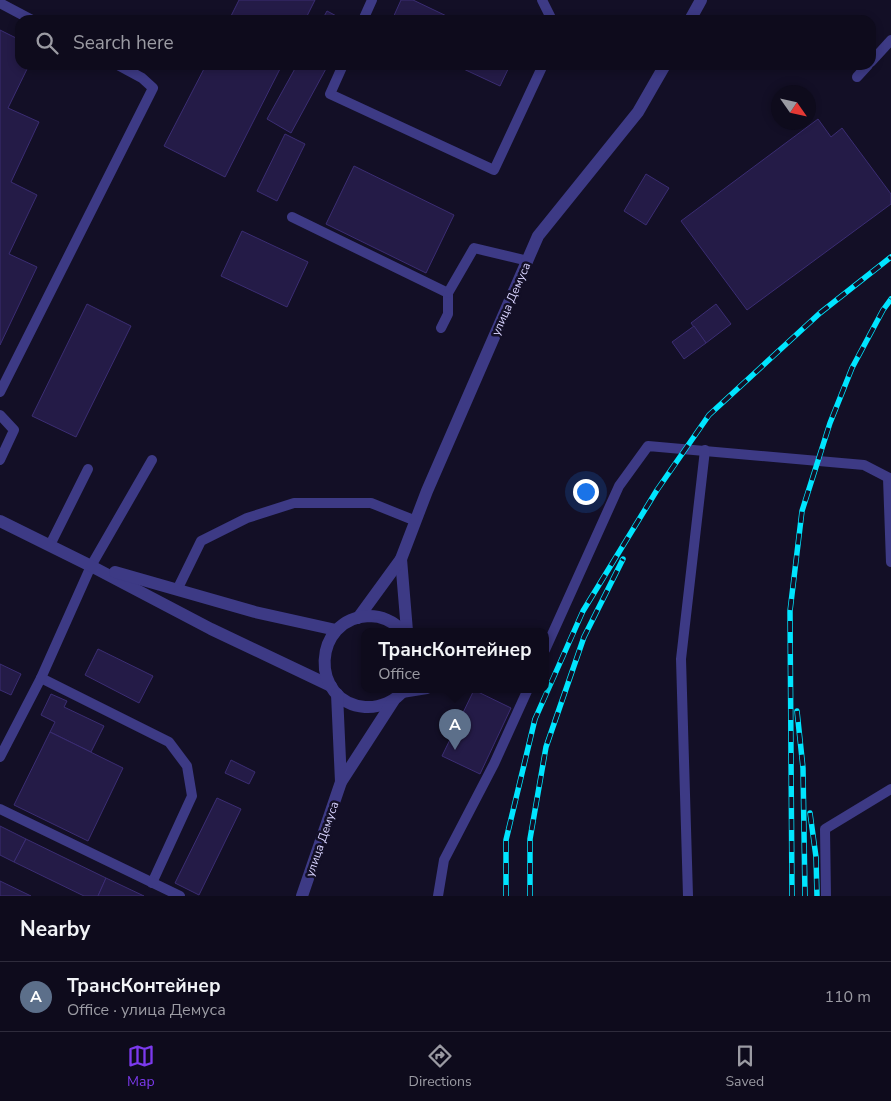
<!DOCTYPE html>
<meta charset="utf-8">
<style>
body{margin:0;font-family:"Nunito Sans",sans-serif;background:#1c1929;color:#f1f3f6}
.compass{position:absolute;left:771px;top:85px;width:45px;height:45px;border-radius:50%;background:#0e0b1c;box-shadow:0 2px 8px #0003;rotate:124deg}
.you{position:absolute;left:585px;top:491px;width:18px;height:18px;margin:-12px;border:4px solid #fff;border-radius:50%;background:#1a73e8;box-shadow:0 0 0 8px #1a73e833}
.badge{display:grid;place-items:center;width:32px;height:32px;border-radius:50%;background:#7c3aed;color:#fff;font-size:16px;font-weight:700}
.pin{position:absolute;translate:-50% -41px;filter:drop-shadow(0 1px 2px #0008)}
.pin::after{content:'';position:absolute;top:26px;width:18px;height:15px;background:inherit;clip-path:polygon(0 0,100% 0,50% 100%)}
.popup{position:absolute;left:361px;top:628px;width:188px;height:65px;box-sizing:border-box;display:grid;place-content:center;border-radius:10px;background:#0e0b1c;filter:drop-shadow(0 1px 4px #0005);font-size:16px;white-space:nowrap;color:#9b9ba3}
.popup b{font-size:19px;color:#f1f3f6}
.popup::after{content:'';position:absolute;left:50%;top:100%;margin-left:-10px;border:10px solid transparent;border-top-color:#0e0b1c}
.list{margin:0;padding:0;list-style:none}
h2{display:flex;justify-content:space-between;align-items:center;height:65px;margin:0;padding:0 20px;font-size:21px}
h2 small{font-size:16px;font-weight:400;color:#9b9ba3}
.list li{display:grid;grid-template-columns:32px 1fr auto;gap:15px;align-items:center;box-sizing:border-box;height:70px;padding:0 20px;border-top:1px solid #2e2b3b}
.list b{display:block;font-size:19px;white-space:nowrap}
.list p{margin:0;font-size:16px;white-space:nowrap;color:#9b9ba3}
.list em{font-size:16px;font-style:normal;color:#9b9ba3}
.icon{flex:none;width:28px;height:28px;fill:none;stroke:currentColor;stroke-width:2;stroke-linecap:round;stroke-linejoin:round}
.map{position:relative;flex:none;width:891px;height:896px;overflow:hidden}
.search{position:absolute;background:#0e0b1c;box-shadow:0 2px 8px #0003;left:15px;right:15px;top:15px;height:55px;display:flex;align-items:center;gap:12px;box-sizing:border-box;padding:0 18px;border-radius:15px;color:#9b9ba3;font-size:19px}
.sheet{height:135px;background:#0e0b1c}
nav{display:flex;justify-content:space-around;align-items:center;box-sizing:border-box;height:70px;border-top:1px solid #2e2b3b;background:#0e0b1c;font-size:14px;color:#9b9ba3}
nav a{display:grid;justify-items:center;gap:2px}
nav .on{color:#7c3aed}
.map>svg:first-child{display:block}
</style>
<div class="map">
<svg width="891" height="896" viewBox="0 0 891 896">
<rect width="100%" height="100%" fill="#130f26"/>
<g fill="#241b47" stroke="#3b2d73">
<path d="M239,0h76l-10,20h-76z"/>
<path d="M401,0h12l42,20h-63z"/>
<path d="M327,11l17,9h-22z"/>
<path d="M0,30l20,10v25h9l-21,43 31,14 -28,60 26,13 -28,59 28,13 -37,78z"/>
<path d="M206,65h76l-57,112 -61,-31z"/>
<path d="M297,65h31l-37,68 -24,-14z"/>
<path d="M455,65h55l-10,21z"/>
<path d="M818,119l13,18 11,-9 49,66v10l-144,106 -66,-89z"/>
<path d="M285,134l20,10 -28,57 -20,-10z"/>
<path d="M354,166l100,49 -28,58 -100,-49z"/>
<path d="M646,174l23,14 -23,37 -22,-14z"/>
<path d="M242,231l66,31 -21,45 -66,-31z"/>
<path d="M87,304l44,22 -55,111 -44,-21z"/>
<path d="M716,304l15,20 -25,19 -15,-20z"/>
<path d="M694,326l12,17 -22,16 -12,-17z"/>
<path d="M98,649l55,27 -14,27 -54,-28z"/>
<path d="M0,664l21,10 -10,21 -11,-5z"/>
<path d="M474,690l37,18 -31,66 -38,-18z"/>
<path d="M51,694l16,7 -3,6 40,19 -13,26 -41,-20 5,-10 -14,-7z"/>
<path d="M50,732l73,36 -35,73 -74,-36z"/>
<path d="M231,760l24,12 -6,12 -24,-11z"/>
<path d="M217,798l24,11 -42,86 -24,-12z"/>
<path d="M0,826l26,13 -12,23 -14,-7z"/>
<path d="M26,839l80,39 -8,18h-14l-70,-34z"/>
<path d="M106,878l38,18h-46z"/>
<path d="M0,881l31,15h-31z"/>
</g>
<g fill="none" stroke-linecap="round" stroke-linejoin="round">
<g stroke="#3d3a85" stroke-width="10">
<path d="M542,0l10,20"/>
<path d="M0,3l32,17"/>
<path d="M363,20l9,-20"/>
<path d="M871,62l20,-22"/>
<path d="M343,65l-13,29 164,76 49,-105"/>
<path d="M857,77l11,-12"/>
<path d="M292,217l156,76v21l-7,14"/>
<path d="M448,293l26,-45 54,13"/>
<path d="M0,392l153,-304 -11,-10 -24,-13"/>
<path d="M0,415l14,15 -14,30"/>
<path d="M888,478l3,84"/>
<path d="M50,545l38,-76"/>
<path d="M177,590l24,-49 46,-23 47,-15h77l45,18"/>
<path d="M545,650l74,-164 29,-40 216,19 27,14"/>
<path d="M41,678l128,64 18,24 5,30 -40,87"/>
<path d="M402,693l25,-4"/>
<path d="M0,757l41,-79 50,-112 61,-106"/>
<path d="M0,809l180,87"/>
<path d="M438,896l6,-36 50,-96 34,-75"/>
<path d="M688,896l-7,-237 24,-209"/>
<path d="M826,896l-1,-67 66,-40"/>
</g>
<g stroke="#3d3a85" stroke-width="12">
<path d="M690,20l11,-20"/>
<path d="M0,521l91,45 120,63 120,57"/>
<path d="M401,559l6,72"/>
<path d="M115,572l140,40 81,18"/>
<path d="M358,618l43,-59 26,-68 111,-255 100,-124 27,-47"/>
<path d="M403,631c-9,-9 -21,-15 -34,-15 -57,2 -60,86 -4,91 15,1 31,-6 40,-18"/>
<path d="M337,694l4,88"/>
<path d="M302,896l39,-114 53,-82"/>
</g>
<defs>
<g id="rail">
<path d="M797,711l6,57 2,128"/>
<path d="M810,813l6,44 1,39"/>
<path d="M506,896v-56l29,-121 48,-108 74,-121 52,-75 111,-102 71,-56"/>
<path d="M530,896v-57l16,-92 38,-110 39,-78"/>
<path d="M792,896l-2,-285 12,-100 28,-88 22,-55 31,-58 8,-11"/>
</g>
</defs>
<use href="#rail" stroke="#00e5ff" stroke-width="5.5"/>
<use href="#rail" stroke="#130f26" stroke-width="4" stroke-dasharray="11" stroke-linecap="butt"/>
</g>
<g text-anchor="middle" stroke-width="5" stroke-linejoin="round" paint-order="stroke">
<g font-size="12" fill="#d9d4ff" stroke="#130f26">
<text transform="translate(511 299) rotate(-66)" y="4">улица Демуса</text>
<text transform="translate(322 839) rotate(-71)" y="4">улица Демуса</text>
</g>
</g>
</svg>
<svg class="compass" viewBox="-18 -18 36 36"><path d="M0-13l5 13h-10z" fill="#e53935"/><path d="M0 13l5-13h-10z" fill="#9b9ba3"/></svg>
<div class="you"></div>
<div class="pin badge" style="left:455px;top:750px;background:#5c6f8a">A</div>
<div class="popup"><b>ТрансКонтейнер</b>Office</div>
<div class="search"><svg class="icon" aria-label="search" viewBox="0 0 24 24"><circle cx="10" cy="10" r="6"/><path d="M15 15l6 6"/></svg>Search here</div>
</div>
<section class="sheet">
<h2>Nearby<small></small></h2>
<ul class="list">
<li><span class="badge" style="background:#5c6f8a">A</span><div><b>ТрансКонтейнер</b><p>Office · улица Демуса</p></div><em>110 m</em></li>
</ul>
</section>
<nav>
<a class="on"><svg class="icon" aria-label="map" viewBox="0 0 24 24"><path d="M3 6l6-2 6 2 6-2v14l-6 2-6-2-6 2zM9 4v14M15 6v14"/></svg>Map</a>
<a><svg class="icon" aria-label="directions" viewBox="0 0 24 24"><path d="M12 3l9 9-9 9-9-9zM9 14v-3h6M13 9l2 2-2 2"/></svg>Directions</a>
<a><svg class="icon" aria-label="saved" viewBox="0 0 24 24"><path d="M7 4h10v16l-5-4-5 4z"/></svg>Saved</a>
</nav>
